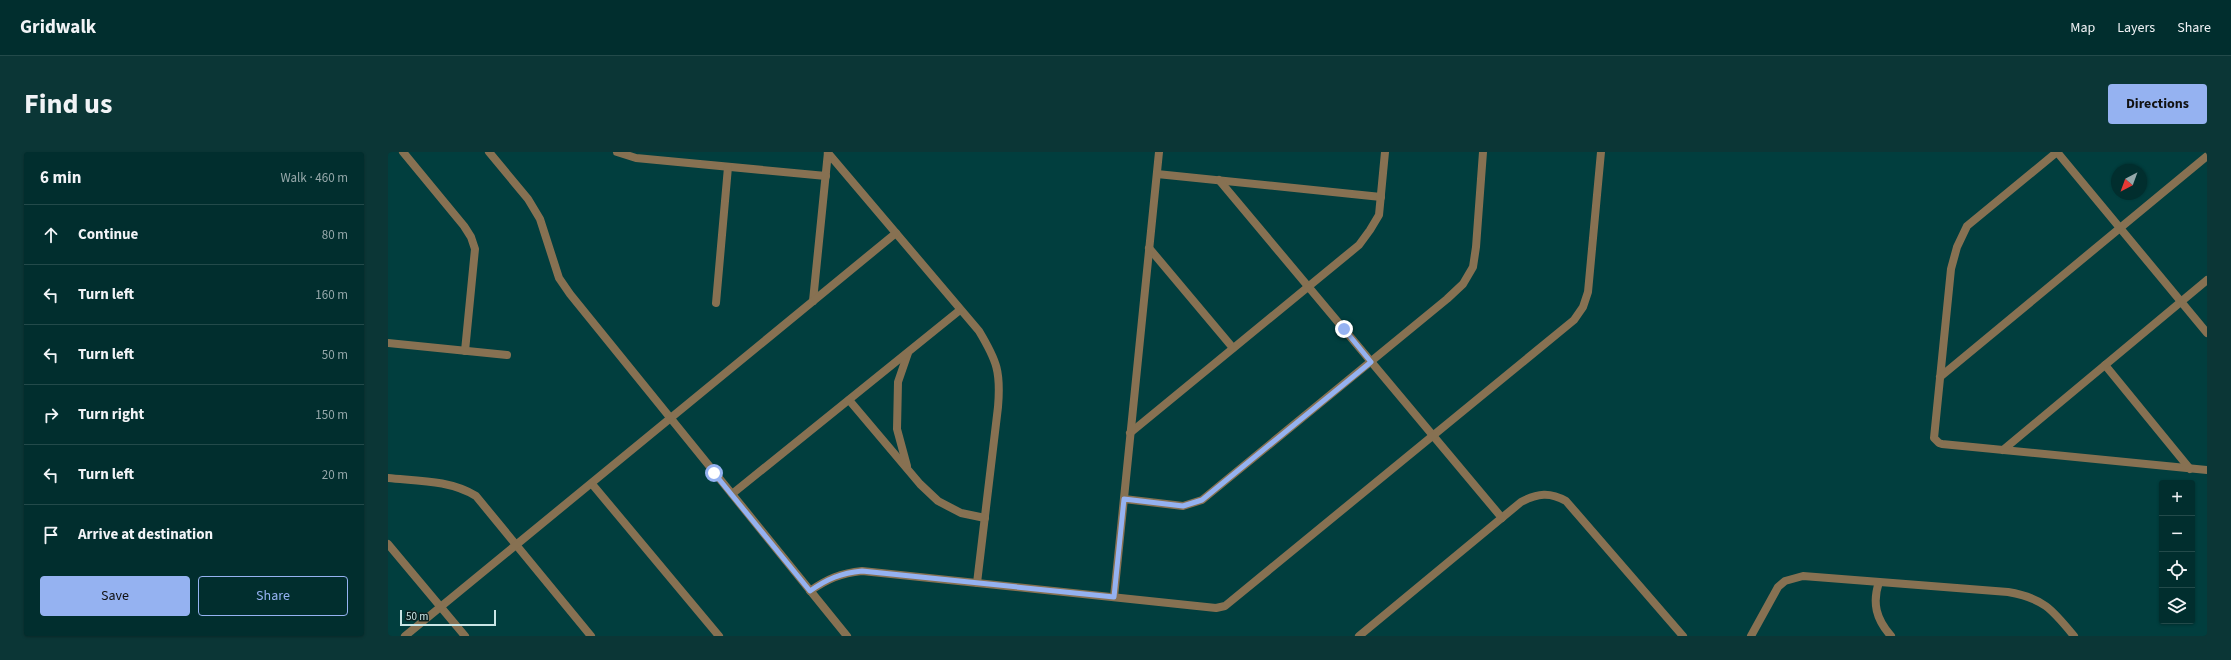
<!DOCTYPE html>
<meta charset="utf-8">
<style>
body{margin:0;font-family:"Source Sans 3",sans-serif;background:#0b3636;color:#f1f3f6}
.controls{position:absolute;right:12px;bottom:12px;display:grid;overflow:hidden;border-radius:4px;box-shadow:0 1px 3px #0004}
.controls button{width:36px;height:36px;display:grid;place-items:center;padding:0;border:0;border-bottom:1px solid #234a4a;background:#012e2e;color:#f1f3f6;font:20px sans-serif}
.compass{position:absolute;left:1723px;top:12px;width:36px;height:36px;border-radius:50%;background:#012e2e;box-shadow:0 1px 3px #0004;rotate:221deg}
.scale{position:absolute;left:12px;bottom:10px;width:96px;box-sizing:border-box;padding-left:4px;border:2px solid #cae5e5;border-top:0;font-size:11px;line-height:14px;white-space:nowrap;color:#cae5e5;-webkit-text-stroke:3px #0b2121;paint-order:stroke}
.stop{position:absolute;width:12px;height:12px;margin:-9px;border:3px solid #95b2f1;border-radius:50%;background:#fff}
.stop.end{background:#95b2f1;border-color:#fff;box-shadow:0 1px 4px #0008}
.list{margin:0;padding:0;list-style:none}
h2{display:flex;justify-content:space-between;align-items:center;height:52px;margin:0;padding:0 16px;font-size:17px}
h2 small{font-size:13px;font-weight:400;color:#96a8aa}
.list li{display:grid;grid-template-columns:26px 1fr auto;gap:12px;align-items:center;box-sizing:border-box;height:60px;padding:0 16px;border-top:1px solid #234a4a}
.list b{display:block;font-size:15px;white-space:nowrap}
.list em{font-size:13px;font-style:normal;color:#96a8aa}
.actions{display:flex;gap:8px;padding:12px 16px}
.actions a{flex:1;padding:9px 0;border:1px solid #95b2f1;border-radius:4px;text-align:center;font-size:14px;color:#95b2f1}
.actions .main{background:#95b2f1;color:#111}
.icon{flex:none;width:22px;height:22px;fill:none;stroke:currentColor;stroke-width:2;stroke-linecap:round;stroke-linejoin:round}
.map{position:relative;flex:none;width:1819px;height:484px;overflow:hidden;border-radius:4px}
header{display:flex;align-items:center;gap:24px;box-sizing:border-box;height:56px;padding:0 20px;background:#012e2e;border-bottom:1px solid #234a4a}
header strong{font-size:19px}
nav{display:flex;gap:22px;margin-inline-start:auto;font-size:14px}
.intro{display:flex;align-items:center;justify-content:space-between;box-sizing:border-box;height:96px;padding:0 24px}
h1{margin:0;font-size:28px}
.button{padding:10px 18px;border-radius:4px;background:#95b2f1;color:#111;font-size:14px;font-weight:700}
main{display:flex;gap:24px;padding:0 24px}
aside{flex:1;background:#012e2e;border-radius:4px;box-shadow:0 1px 3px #0004}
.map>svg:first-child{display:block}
</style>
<header>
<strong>Gridwalk</strong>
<nav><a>Map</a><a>Layers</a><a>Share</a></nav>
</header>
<div class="intro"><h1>Find us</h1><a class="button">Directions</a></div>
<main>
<aside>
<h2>6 min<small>Walk · 460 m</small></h2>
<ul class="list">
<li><svg class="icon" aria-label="ahead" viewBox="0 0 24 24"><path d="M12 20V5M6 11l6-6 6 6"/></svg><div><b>Continue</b></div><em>80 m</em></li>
<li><svg class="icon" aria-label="left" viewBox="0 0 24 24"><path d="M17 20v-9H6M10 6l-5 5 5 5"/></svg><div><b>Turn left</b></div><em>160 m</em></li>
<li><svg class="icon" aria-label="left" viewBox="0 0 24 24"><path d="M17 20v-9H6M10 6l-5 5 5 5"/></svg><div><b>Turn left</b></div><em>50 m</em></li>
<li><svg class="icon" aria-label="right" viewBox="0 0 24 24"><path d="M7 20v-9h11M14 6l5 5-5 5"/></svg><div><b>Turn right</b></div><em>150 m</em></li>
<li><svg class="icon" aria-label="left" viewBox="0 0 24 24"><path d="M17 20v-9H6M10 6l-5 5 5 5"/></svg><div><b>Turn left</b></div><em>20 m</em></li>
<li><svg class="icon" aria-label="arrive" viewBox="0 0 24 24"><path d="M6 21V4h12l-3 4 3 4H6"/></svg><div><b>Arrive at destination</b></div></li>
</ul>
<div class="actions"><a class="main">Save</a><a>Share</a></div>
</aside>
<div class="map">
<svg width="1819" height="484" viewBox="0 0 1819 484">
<rect width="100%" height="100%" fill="#013e3e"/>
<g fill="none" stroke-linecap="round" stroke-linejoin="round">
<g stroke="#877152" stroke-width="8">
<path d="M15,0l61,74 7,11 4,12 -10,102"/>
<path d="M101,0l39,47 12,20 19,59 11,16 277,342"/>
<path d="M229,0l19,6 190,18"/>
<path d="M1669,0l-90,74 -10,21 -6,22 -17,169 5,5 3,1 265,26"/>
<path d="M1669,0l150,181"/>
<path d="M440,1l151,178c18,30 22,41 19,76l-21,176"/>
<path d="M769,22l224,23"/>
<path d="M831,28l283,338"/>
<path d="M761,96l84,100"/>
<path d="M425,149l15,-149"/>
<path d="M328,151l12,-136"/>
<path d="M0,191l119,12"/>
<path d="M1717,213l85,104"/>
<path d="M1552,225l267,-221"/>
<path d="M461,248l71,84 18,17 23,12 24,5"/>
<path d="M742,281l229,-188 11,-15 9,-15 6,-63"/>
<path d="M1615,298l204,-170"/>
<path d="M519,314l-10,-37 1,-47 10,-29"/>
<path d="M0,326c30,3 62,2 88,18l115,140"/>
<path d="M204,332l127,152"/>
<path d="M344,342l228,-184"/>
<path d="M736,347l59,7 19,-6 245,-201 16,-15 10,-17 3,-20 7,-95"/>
<path d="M0,392l77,92"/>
<path d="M1491,430c-7,21 -3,37 12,54"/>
<path d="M422,439c17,-12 31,-18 52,-20l354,37 9,-2 349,-286 9,-13 5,-15 13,-140"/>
<path d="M726,445l45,-445"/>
<path d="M17,484l491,-403"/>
<path d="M971,484l162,-134c17,-9 29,-10 45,-1l117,135"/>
<path d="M1363,484l27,-49 7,-6 18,-5 205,16c35,6 44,17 66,44"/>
</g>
</g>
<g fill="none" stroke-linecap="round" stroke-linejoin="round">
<path stroke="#95b2f1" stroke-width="5" d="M326,321l96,118c17,-12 31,-18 52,-20l252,26 10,-98 59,7 19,-6 169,-138 -27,-33"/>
</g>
</svg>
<div class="controls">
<button>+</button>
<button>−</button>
<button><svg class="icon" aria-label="locate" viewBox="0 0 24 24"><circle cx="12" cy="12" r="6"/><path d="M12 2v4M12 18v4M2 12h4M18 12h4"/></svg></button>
<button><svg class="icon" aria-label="layers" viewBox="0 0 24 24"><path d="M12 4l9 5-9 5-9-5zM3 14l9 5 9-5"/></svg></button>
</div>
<svg class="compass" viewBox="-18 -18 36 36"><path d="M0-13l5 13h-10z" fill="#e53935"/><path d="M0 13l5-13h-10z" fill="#96a8aa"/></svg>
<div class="scale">50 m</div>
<div class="stop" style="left:326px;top:321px"></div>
<div class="stop end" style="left:956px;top:177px"></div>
</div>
</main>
